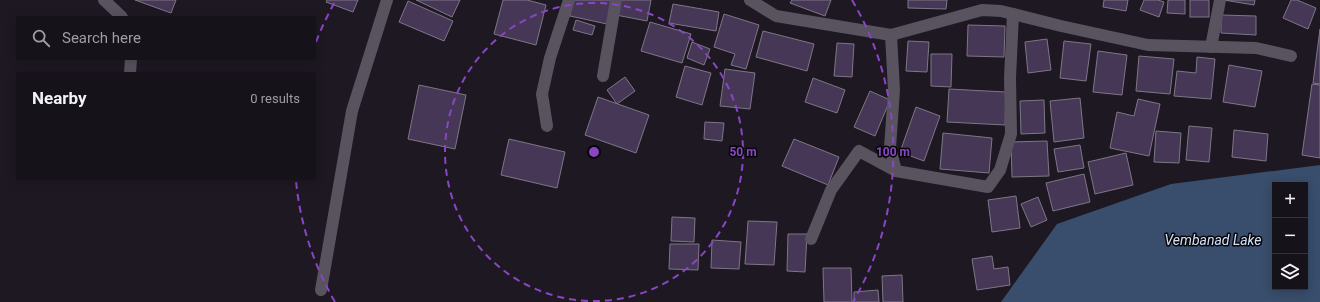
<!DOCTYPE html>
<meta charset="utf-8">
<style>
body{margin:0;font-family:Roboto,sans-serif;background:#232027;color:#f1f3f6}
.controls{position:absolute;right:12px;bottom:12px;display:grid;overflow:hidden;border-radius:0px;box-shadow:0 2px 10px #0003}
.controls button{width:36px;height:36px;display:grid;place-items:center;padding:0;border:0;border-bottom:1px solid #353239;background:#16121a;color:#f1f3f6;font:20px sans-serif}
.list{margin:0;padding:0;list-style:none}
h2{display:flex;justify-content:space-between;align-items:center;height:52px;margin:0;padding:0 16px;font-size:17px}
h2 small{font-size:13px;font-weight:400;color:#9e9ea2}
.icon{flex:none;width:22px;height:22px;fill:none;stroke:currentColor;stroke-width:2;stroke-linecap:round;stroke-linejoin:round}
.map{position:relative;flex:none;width:1320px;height:302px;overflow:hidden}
.search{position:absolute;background:#16121a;box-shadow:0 2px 10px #0003;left:16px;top:16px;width:300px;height:44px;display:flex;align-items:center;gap:10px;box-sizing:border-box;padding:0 14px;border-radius:0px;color:#9e9ea2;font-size:15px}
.panel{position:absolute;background:#16121a;box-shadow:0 2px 10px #0003;left:16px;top:72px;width:300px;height:108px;border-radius:0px}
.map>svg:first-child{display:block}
</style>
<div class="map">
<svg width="1320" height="302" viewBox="0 0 1320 302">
<rect width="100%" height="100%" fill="#1e1823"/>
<path fill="#394e6c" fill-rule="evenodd" d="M1320,165v137h-319l56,-78 114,-40zM1275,185h30v102h-30z"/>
<g fill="#463757" stroke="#7d7785">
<path d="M135,0h41l-5,13z"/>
<path d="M327,0h31l-5,12 -27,-10z"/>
<path d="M416,0h44l-8,17z"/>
<path d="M503,0h24l19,5 -10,40 -42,-11z"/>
<path d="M573,0h39l-5,24 -37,-8z"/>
<path d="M619,0h32l-4,21 -31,-6z"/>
<path d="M792,0h39l-6,16 -35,-13z"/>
<path d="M908,0h39l-1,9 -38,-1z"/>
<path d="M1104,0h24l-2,11 -23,-4z"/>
<path d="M1144,0h14l6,2 -5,15 -19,-7z"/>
<path d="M1168,0h17v14l-18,-1z"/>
<rect x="1190" y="0" width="19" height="17"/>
<path d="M1224,0h31l-1,5z"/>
<path d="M1291,0h6l19,8 -8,21 -25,-11z"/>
<path d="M408,1l45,20 -9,20 -45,-19z"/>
<path d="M673,4l46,8 -3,19 -47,-8z"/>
<path d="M724,14l35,11 -13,44 -15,-4 4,-11 -21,-7z"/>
<path d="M1221,15l35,1v19l-35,-2z"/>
<path d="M576,20l19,6 -3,9 -19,-5z"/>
<path d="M650,22l41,12 -9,29 -41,-12z"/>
<path d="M968,25l37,1 -1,31 -37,-1z"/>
<path d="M1320,29v55l-7,-1z"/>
<path d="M763,31l51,13 -7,27 -51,-14z"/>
<path d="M1047,39l4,31 -23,3 -3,-31z"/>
<path d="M908,41l21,1 -2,30 -21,-1z"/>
<path d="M1064,41l27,3 -5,37 -26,-3z"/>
<path d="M692,42l18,7 -6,16 -17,-7z"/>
<path d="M837,43l17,1 -2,33 -18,-1z"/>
<path d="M1098,51l29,4 -5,40 -29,-3z"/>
<path d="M931,54h21l-1,33 -20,-1z"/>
<path d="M1139,56l35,3 -4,35 -34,-3z"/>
<path d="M1197,57l18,2 -4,40 -37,-3 3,-25 19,2z"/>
<path d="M1229,65l33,6 -7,36 -32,-5z"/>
<path d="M685,66l26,7 -9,32 -26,-8z"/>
<path d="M725,69l30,4 -5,36 -30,-3z"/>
<path d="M625,77l10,14 -18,13 -10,-14z"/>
<path d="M813,78l32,12 -8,23 -32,-11z"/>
<path d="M1312,84l8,1v73l-18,-3z"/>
<path d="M419,85l47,10 -11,54 -47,-10z"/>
<path d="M949,89l57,3 -1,33 -58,-3z"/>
<path d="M870,91l20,9 -15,36 -21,-9z"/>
<path d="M598,97l51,18 -13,38 -51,-18z"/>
<path d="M1080,98l4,40 -30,4 -4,-41z"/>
<path d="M1138,99l22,5 -11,52 -39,-8 7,-36 17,4z"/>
<path d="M1044,100l1,33 -24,1 -1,-33z"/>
<path d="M916,107l24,9 -16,45 -24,-9z"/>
<path d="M705,122l19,1 -2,18 -18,-2z"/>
<path d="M1189,126l23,2 -3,34 -23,-2z"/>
<path d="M1234,130l34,4 -2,27 -34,-4z"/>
<path d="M1156,131l25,2 -2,30 -25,-1z"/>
<path d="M943,133l49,5 -3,35 -49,-4z"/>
<path d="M509,139l56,13 -8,36 -56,-13z"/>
<path d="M794,139l45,18 -11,28 -46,-19z"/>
<path d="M1047,141l2,35 -37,1 -1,-35z"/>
<path d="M1080,145l4,23 -26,4 -4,-23z"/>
<path d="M1126,153l7,32 -38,9 -7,-32z"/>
<path d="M1084,174l6,28 -37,9 -7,-28z"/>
<path d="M1016,196l4,32 -28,4 -4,-32z"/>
<path d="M1038,197l9,23 -16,7 -10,-23z"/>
<path d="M672,217l23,1 -1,24 -23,-1z"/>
<path d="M748,221l29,1 -3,43 -29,-1z"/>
<path d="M788,234h19l-2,38 -18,-1z"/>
<path d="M712,240l29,2 -2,27 -28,-1z"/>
<path d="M670,244h29l-1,26 -29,-1z"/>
<path d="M992,256l2,13 14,-2 2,18 -33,5 -5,-31z"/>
<path d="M823,268h28l1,34h-28z"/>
<path d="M902,275l1,27h-20l-1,-26z"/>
<path d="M878,290l1,12h-25v-10z"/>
</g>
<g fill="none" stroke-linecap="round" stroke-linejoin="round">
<g stroke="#59525f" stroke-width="12">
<path d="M104,0l18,17"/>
<path d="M750,0l26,16 115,19 91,-25 19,1 60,15 87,19 108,3 35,8"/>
<path d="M891,35l3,55 -4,58 6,23 92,16 12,-17 11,-36 -1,-56 3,-64"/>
<path d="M1211,47l9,-47"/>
<path d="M130,73l1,-14"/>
<path d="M603,76l13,-76"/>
<path d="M547,126l-5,-32 8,-36 19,-58"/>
<path d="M811,239l20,-49 28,-39 37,20"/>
<path d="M321,290l31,-179 35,-111"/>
</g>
</g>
<g fill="none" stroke="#8946c4" stroke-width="2" stroke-dasharray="7 5">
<circle cx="594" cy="152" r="149"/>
<path d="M335 302A299 299 0 0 1 296 181M316 42A299 299 0 0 1 336 0M852 0A299 299 0 0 1 853 302"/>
</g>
<g text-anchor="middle" stroke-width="3" stroke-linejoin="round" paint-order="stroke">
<g font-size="14" font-style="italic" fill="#d2e2f8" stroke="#070509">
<text x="1213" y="245">Vembanad Lake</text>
</g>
</g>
<circle cx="594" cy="152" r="6" fill="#8946c4" stroke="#070509" stroke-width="2"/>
<g font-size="12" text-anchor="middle" font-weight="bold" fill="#8946c4" stroke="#070509" stroke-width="3" stroke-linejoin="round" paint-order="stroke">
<text x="743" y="156">50 m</text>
<text x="893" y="156">100 m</text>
</g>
</svg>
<div class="controls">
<button>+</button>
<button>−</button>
<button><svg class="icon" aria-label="layers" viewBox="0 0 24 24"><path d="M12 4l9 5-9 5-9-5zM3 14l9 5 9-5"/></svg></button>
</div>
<div class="search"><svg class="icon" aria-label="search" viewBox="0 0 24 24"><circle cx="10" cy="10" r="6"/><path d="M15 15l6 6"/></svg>Search here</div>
<section class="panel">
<h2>Nearby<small>0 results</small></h2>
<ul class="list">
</ul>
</section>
</div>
